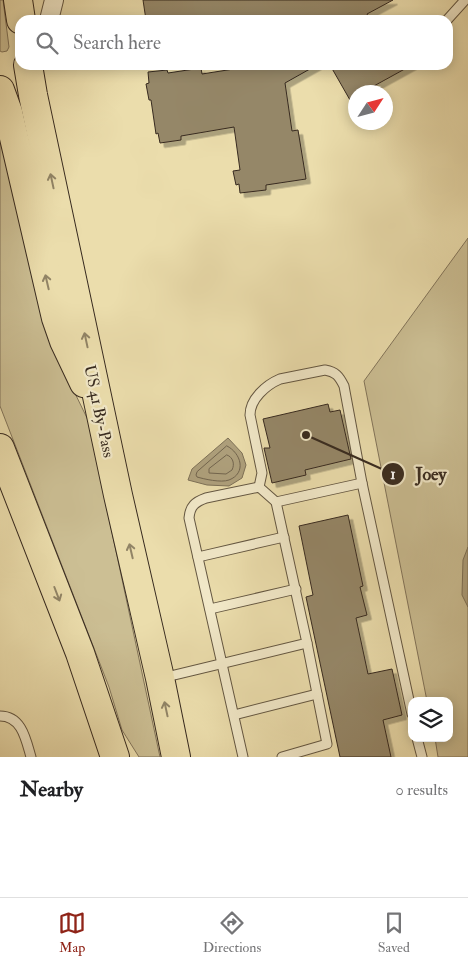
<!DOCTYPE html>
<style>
body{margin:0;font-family:"IM FELL Double Pica",serif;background:#f2f2f2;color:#202124}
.controls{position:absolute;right:15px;bottom:15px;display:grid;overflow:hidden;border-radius:10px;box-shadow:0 2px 12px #0003}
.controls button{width:45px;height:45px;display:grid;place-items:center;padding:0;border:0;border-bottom:1px solid #e0e0e0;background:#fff;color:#202124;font:25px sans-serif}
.compass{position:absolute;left:348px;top:85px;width:45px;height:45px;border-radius:50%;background:#fff;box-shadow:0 2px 12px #0003;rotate:54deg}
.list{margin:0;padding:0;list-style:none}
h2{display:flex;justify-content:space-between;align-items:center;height:65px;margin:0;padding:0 20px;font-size:21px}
h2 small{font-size:16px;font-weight:400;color:#757577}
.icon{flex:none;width:28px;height:28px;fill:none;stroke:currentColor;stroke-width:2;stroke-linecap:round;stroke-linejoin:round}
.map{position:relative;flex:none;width:468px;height:757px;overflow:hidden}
.search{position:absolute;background:#fff;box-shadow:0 2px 12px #0003;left:15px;right:15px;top:15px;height:55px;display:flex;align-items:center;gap:12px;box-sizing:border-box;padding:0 18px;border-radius:15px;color:#757577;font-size:19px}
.sheet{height:140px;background:#fff}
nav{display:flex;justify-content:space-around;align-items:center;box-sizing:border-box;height:70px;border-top:1px solid #e0e0e0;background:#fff;font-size:14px;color:#757577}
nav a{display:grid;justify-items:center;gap:2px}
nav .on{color:#8f2418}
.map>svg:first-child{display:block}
</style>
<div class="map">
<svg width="468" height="757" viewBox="0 0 468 757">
<defs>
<filter id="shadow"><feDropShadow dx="4.5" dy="4.5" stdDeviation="0" flood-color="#0004"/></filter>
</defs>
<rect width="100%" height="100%" fill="#ebddac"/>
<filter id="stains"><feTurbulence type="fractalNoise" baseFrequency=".004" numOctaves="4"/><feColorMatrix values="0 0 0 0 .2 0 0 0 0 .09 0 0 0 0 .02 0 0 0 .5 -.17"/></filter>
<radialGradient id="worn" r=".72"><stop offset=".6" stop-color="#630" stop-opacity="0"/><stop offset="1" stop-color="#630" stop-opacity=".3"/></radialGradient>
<g fill="#ccbf94" stroke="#82745a">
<path d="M0,0h3l6,47 -2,4 -5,1 -2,-1z"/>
<path d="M0,138l48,200 40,82 72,337h-21l-17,-27 -13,-43 -109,-281z"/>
<path d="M468,238v519h-30l-3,-19h14v-37h-22l-63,-320z"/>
</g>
<g fill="#aea07c" stroke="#7e7157">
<path d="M228,438l14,15 4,12 -4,13 -13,8 -22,-1 -19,-5 4,-11z"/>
<path d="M468,547v60l-6,-12 1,-35z"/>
</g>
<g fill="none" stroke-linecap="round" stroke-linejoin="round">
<g stroke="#72654e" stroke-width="1">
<path d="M227,446c14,7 20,27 2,34 -8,3 -25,-1 -32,-3l-1,-2 1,-3z"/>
<path d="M227,455c6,2 8,9 5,15l-6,4 -17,-1v-4z"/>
</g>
</g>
<g fill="#958768" stroke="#372a1f" filter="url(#shadow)">
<path d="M143,0h250l-26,14 3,6h-224z"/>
<path d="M259,65h58l-32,18 7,48 6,-1 8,49 -40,6v5l-26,3 -1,-9 -3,1 -3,-14 7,-1 -6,-43 -53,9v4l-21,3 -2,-10 -2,1 -5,-34h-2l-3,-16 3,-1 -1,-11 19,-2 1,3 33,-5 1,6z"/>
<path d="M330,65h82l-49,27h-7v5l-6,3z"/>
<path d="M328,404l2,8 10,-2 11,49 -46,11 1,5 -34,8 -8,-35h6l-7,-29z"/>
<path d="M348,515l15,71 -3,1 7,28 -11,3 12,56 24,-5 10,46 -19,5 8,37h-51l-34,-160 7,-2 -14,-69z"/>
</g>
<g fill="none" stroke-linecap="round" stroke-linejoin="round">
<defs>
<g id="service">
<path d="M447,20l18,-20"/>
<path d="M259,487l3,-14 -12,-58c0,-16 16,-30 30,-36l45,-9c11,2 14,6 19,16l18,97"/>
<path d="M198,557l86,-20"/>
<path d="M210,609l86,-20"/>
<path d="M162,678l145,-35 -31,-141"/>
<path d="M234,715l83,-21"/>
<path d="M0,716c22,0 26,24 31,41"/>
<path d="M417,738l5,19"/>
<path d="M243,757l-54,-239c1,-12 6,-16 17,-20l53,-11 17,15 86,-19 50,231"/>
<path d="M282,757l45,-13 -20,-101"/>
</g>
<path id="minor" d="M49,20l5,-20"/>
<g id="primary">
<path d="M18,0l3,20"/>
<path d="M28,65l5,30 85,400 42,183 16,79"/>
<path d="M0,90l8,22 48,206 8,23 20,42"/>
<path d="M0,448l80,205 35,104"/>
</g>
</defs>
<use href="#service" stroke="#645742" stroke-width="11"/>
<use href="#minor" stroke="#645742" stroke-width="20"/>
<use href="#primary" stroke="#372a1f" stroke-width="30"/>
<use href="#service" stroke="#f2e9c9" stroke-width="9"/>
<use href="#minor" stroke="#f2e9c9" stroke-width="18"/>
<use href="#primary" stroke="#ebddac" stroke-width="28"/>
</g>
<defs><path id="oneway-shaft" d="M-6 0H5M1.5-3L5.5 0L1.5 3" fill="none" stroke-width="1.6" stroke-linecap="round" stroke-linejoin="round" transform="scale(1.25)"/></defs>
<g stroke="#918466">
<use href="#oneway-shaft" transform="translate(52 181) rotate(-102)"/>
<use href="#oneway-shaft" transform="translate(47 282) rotate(-103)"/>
<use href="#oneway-shaft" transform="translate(86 340) rotate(-102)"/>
<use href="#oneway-shaft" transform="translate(131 551) rotate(-103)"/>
<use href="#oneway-shaft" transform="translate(57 594) rotate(69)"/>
<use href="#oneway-shaft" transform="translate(166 709) rotate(-102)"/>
</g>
<g text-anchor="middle" stroke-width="4.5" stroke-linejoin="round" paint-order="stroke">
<g font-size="16" fill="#372a1f" stroke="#f2e9c9">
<text transform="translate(100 411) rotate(78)" y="6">US 41 By-Pass</text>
</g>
</g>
<path fill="none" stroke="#372a1f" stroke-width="2" d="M306 435L393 474"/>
<g fill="#372a1f" stroke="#f2e9c9" stroke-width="2">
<circle cx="306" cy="435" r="5"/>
<circle cx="393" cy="474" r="12"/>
</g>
<g font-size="15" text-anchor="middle" font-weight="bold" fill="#fff">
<text x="393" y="479">1</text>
</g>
<g font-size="18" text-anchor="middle" font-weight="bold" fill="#372a1f" stroke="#f2e9c9" stroke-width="4.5" stroke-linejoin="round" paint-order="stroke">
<text x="431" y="480">Joey</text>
</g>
<rect width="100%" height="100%" filter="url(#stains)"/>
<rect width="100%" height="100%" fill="url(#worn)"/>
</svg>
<div class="controls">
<button><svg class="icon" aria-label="layers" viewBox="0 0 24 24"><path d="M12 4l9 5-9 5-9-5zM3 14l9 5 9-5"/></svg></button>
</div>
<svg class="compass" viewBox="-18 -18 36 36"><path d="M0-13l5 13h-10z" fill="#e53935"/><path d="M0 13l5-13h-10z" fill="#757577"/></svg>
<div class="search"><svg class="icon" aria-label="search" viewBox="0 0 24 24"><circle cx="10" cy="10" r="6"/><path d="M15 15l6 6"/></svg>Search here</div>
</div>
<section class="sheet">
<h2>Nearby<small>0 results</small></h2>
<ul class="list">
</ul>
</section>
<nav>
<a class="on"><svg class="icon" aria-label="map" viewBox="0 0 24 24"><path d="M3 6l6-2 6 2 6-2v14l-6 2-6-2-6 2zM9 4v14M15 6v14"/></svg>Map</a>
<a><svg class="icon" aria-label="directions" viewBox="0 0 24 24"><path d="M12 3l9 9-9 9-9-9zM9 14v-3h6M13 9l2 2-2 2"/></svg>Directions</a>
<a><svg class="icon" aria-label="saved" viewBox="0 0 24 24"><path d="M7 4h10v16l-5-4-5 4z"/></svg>Saved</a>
</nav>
